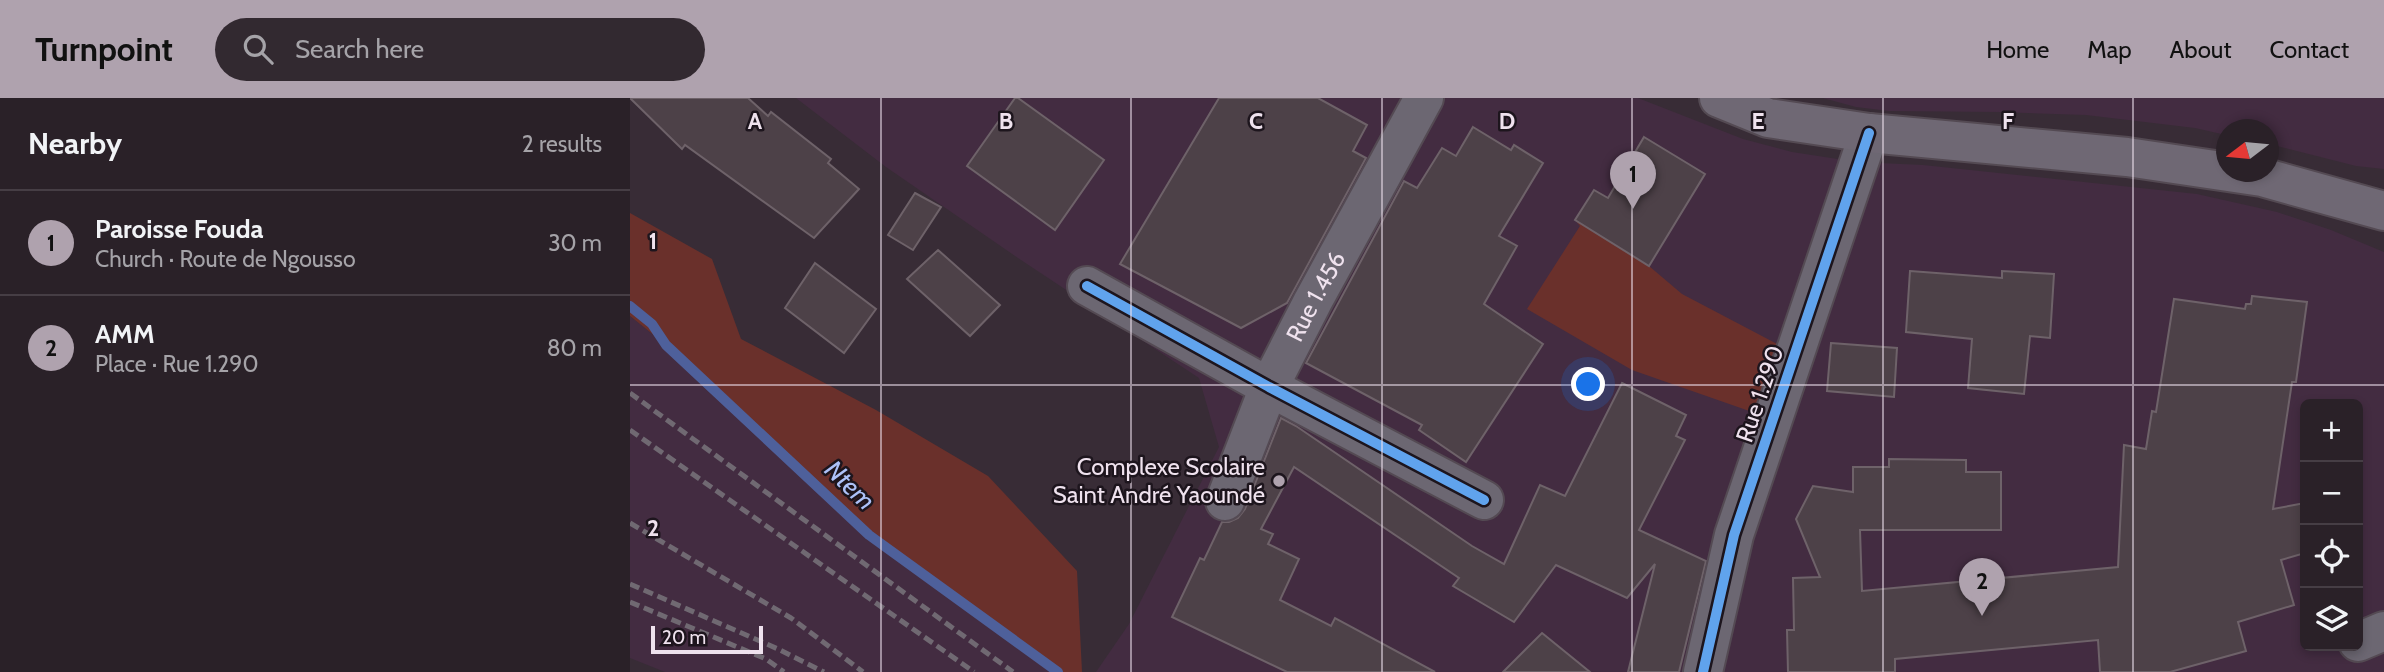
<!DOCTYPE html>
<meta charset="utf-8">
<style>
body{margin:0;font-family:Cabin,sans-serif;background:#322930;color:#f1f3f6}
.controls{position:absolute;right:21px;bottom:21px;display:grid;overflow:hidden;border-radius:10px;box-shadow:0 4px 10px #0003}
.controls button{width:63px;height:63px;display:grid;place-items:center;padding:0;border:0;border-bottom:2px solid #463e45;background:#2a2128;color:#f1f3f6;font:35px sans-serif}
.compass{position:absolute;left:1586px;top:21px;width:63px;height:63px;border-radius:50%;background:#2a2128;box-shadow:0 4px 10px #0003;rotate:254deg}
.scale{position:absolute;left:21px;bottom:18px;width:112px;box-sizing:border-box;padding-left:7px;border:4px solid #efe2ee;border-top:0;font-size:19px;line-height:24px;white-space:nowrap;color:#efe2ee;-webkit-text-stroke:5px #1d151d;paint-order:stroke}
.you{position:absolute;left:959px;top:287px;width:24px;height:24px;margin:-18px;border:5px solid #fff;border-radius:50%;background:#1a73e8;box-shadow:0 0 0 10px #1a73e833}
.badge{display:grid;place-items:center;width:46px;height:46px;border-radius:50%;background:#afa2ae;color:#111;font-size:23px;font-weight:700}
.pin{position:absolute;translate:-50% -58px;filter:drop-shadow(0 2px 4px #0008)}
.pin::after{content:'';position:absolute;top:37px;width:24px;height:21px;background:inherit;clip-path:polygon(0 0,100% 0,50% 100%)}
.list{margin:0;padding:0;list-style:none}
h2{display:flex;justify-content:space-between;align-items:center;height:91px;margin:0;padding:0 28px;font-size:30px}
h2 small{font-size:23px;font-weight:400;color:#a5a3a8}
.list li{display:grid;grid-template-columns:46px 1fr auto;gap:21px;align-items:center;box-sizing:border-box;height:105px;padding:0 28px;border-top:2px solid #463e45}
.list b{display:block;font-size:26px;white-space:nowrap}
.list p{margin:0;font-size:23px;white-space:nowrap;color:#a5a3a8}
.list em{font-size:23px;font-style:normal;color:#a5a3a8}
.icon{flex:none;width:38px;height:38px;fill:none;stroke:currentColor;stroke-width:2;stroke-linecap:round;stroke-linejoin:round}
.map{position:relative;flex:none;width:1754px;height:574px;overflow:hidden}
header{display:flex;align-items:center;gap:42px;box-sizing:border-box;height:98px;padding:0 35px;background:#afa2ae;color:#111}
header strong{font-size:33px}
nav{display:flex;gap:38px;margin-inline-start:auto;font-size:24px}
.search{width:490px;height:63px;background:#322930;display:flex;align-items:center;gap:18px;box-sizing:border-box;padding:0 24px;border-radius:38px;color:#a5a3a8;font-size:26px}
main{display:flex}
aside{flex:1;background:#2a2128}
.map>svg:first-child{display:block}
</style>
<header>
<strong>Turnpoint</strong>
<div class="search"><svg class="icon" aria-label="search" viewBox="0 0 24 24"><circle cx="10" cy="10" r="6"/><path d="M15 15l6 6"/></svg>Search here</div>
<nav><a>Home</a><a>Map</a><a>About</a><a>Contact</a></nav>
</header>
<main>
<aside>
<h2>Nearby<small>2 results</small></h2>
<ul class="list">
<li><span class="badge">1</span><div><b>Paroisse Fouda</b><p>Church · Route de Ngousso</p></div><em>30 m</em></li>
<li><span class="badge">2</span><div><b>AMM</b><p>Place · Rue 1.290</p></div><em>80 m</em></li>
</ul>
</aside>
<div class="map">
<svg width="1754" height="574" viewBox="0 0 1754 574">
<rect width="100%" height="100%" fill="#382c36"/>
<g fill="#432c41" fill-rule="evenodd">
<path d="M166,0h842l105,41 49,13 65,10 66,3 274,29 80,18 54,18 53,22v420h-1288l33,-48 90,-177 -20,-69 -181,-120 -132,-91zM1675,306h53v242h-53z"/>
<path d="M1193,0h561v71l-28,-3 -87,-22 -1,-14h-42v5l-31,-7 -109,-13 -87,-3 -110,-1 -33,-4z"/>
<path d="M0,218l36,29 203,190 189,137h-393l-35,-14z"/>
</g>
<g fill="#6a302b">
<path d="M0,115l82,46 29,80 135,71 112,66 89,95 5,101h-24l-189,-137 -203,-190 -36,-29z"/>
<path d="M945,122l74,46 33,28 99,52 -26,67 -123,-43 -105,-61 53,-83z"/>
</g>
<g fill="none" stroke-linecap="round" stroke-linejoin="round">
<path stroke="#4e609b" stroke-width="10" d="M0,208l22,18 14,21 203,190 189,137"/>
</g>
<g fill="#4d4148" stroke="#6e6269" stroke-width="2">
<path d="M0,0h118l20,18 3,-4 60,47 -3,4 31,26 -45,49 -129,-93 -3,4z"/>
<path d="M385,0h3l86,62 -49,70 -88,-64z"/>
<path d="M589,0h99l49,27 -14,26 13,7 -79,145 -46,25 -121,-64z"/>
<path d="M843,29l38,23 3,-5 29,18 -44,73 18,10 -33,58 59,40 -77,118 -47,-32 3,-5 -116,-62 98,-182 13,7 25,-40 14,8z"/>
<path d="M1014,39l61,37 -56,92 -74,-46 19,-30 14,8z"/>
<path d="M285,95l26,14 -28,43 -25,-15z"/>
<path d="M308,152l62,55 -30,31 -63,-57z"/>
<path d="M185,165l61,46 -32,44 -59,-45z"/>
<path d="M1280,173l92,7v-7l52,3 -4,64 -20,-2 -6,58 -56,-6 4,-49 -66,-7z"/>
<path d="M1622,198l55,6 -11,80h-4l-19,127 32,-6v50l-24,7 13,45 -56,17 8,29 -76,21h-70l-2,-32 -203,19v13h-107l-1,-42h7l-1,-52 27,-1 -24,-58 17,-33 40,6v-25h36v-8l77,1v12h35v58h-141l2,61 256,-24 6,-122 22,4 6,-38 4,1 18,-113 71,10 1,-5h5z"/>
<path d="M1201,245l66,5 -3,49 -67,-6z"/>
<path d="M992,285l64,32 -10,21 9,4 -46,90 67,31 -27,111h-51l27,-108 -28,34 -71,-33 -42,57 -61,-36 6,-8 -165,-111 -33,62 12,5 -5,10 31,15 -19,41 51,26 4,-8 100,54h-148l-115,-55 28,-59 4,2 18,-38h7l9,-4 7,-9 36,-91 15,8 176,120 32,18 36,-79 25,11z"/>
<path d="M912,535l48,39h-87z"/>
</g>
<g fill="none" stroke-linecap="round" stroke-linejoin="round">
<defs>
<g id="street">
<path d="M457,188l182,101 215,113"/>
<path id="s1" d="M595,403l44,-114 44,-86 111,-203"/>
<path d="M1728,544l26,-11"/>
<path d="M1073,574l31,-137 135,-402"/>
</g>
<path id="secondary" d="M1089,0l49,20 101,15 258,24 135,20 122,34"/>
</defs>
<use href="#street" stroke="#544a53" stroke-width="42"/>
<use href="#secondary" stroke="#544a53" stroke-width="42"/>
<use href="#street" stroke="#6c6772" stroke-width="38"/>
<use href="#secondary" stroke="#6f6874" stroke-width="38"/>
<g stroke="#706972" stroke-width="5" stroke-dasharray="10 5" stroke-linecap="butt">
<path d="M0,295l383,279"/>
<path d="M0,332l344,242"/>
<path d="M0,425l161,95 72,54"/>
<path d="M0,486l148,65 46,23"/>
<path d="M0,504l136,57 18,13"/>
</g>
<defs>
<g id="cycleway">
<path d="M457,188l182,101 215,113"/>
<path d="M1073,574l31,-137 135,-402"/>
</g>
</defs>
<use href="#cycleway" stroke="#1d151d" stroke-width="15"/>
<use href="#cycleway" stroke="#60a3ed" stroke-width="10"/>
</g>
<path fill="none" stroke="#efe2ee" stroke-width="2" stroke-opacity="0.55" d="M251,0v574M501,0v574M752,0v574M1002,0v574M1253,0v574M1503,0v574M0,287h1754"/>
<circle fill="#afa2ae" stroke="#1d151d" stroke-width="2.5" cx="649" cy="383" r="7"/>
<g text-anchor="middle" stroke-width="5" stroke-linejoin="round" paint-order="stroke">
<g font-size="24" fill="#efe2ee" stroke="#1d151d">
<text dy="8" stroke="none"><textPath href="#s1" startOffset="224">Rue 1.456</textPath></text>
<text transform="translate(1130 296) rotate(-71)" y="8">Rue 1.290</text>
</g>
<g font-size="24" fill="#efe2ee" stroke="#1d151d" text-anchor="end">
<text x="635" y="377">Complexe Scolaire<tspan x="635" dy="28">Saint André Yaoundé</tspan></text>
</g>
<g font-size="26" font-style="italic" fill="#adc1f8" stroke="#1d151d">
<text transform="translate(220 387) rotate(44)" y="9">Ntem</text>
</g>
</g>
<g font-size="23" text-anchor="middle" font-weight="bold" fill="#efe2ee" stroke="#1d151d" stroke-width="5" stroke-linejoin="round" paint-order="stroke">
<text x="125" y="31">A</text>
<text x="376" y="31">B</text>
<text x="626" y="31">C</text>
<text x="877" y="31">D</text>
<text x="1128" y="31">E</text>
<text x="1378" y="31">F</text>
<text x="23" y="151">1</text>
<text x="23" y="438">2</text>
</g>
</svg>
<div class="controls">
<button>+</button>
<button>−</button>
<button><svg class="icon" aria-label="locate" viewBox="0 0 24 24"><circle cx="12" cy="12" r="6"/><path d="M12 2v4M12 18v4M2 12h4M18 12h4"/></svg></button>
<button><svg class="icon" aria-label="layers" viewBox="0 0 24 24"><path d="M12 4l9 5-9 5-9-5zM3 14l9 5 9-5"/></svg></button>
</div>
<svg class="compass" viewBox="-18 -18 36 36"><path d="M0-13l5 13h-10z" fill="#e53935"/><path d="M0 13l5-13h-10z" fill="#a5a3a8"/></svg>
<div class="scale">20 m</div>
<div class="you"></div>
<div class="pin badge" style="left:1003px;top:111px">1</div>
<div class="pin badge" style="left:1352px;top:518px">2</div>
</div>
</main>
